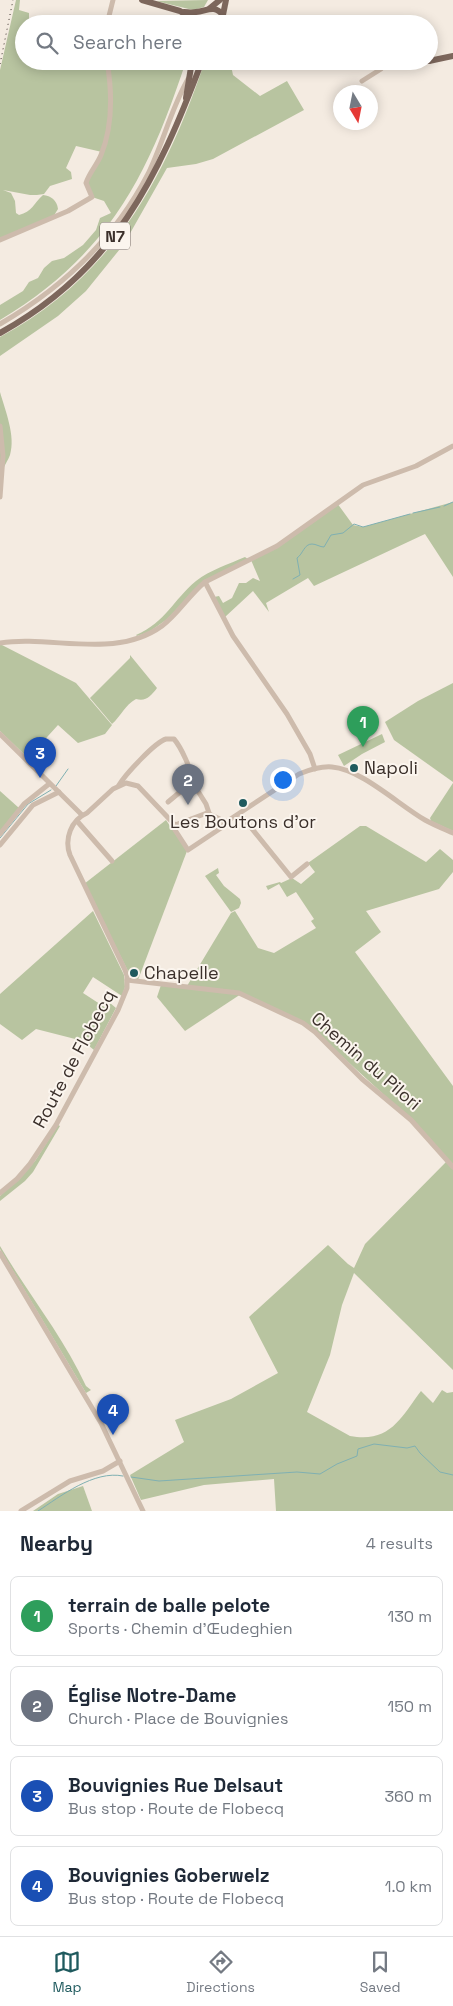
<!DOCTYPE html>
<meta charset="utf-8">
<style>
body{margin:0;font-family:"Space Grotesk",sans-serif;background:#f2f2f3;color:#1f2937}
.compass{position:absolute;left:333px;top:85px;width:45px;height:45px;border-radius:50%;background:#fff;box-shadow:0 2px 12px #0003;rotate:170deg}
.you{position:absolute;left:282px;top:779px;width:18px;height:18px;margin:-12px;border:4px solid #fff;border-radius:50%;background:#1a73e8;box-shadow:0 0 0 8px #1a73e833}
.badge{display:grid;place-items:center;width:32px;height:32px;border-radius:50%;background:#1f5a5e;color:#fff;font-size:16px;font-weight:700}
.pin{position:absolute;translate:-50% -41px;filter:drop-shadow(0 1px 2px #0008)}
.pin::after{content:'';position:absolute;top:26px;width:18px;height:15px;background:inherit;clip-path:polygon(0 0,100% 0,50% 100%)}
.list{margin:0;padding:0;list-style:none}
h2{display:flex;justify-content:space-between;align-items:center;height:65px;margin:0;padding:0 20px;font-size:21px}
h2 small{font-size:16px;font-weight:400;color:#747a83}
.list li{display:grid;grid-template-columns:32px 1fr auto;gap:15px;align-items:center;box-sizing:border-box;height:80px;margin:0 10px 10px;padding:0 10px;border:1px solid #e0e1e3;border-radius:8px}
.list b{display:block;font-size:19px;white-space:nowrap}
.list p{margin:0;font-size:16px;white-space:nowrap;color:#747a83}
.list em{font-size:16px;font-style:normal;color:#747a83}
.icon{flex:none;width:28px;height:28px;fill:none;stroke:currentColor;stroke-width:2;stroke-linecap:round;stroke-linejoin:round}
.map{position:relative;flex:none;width:453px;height:1511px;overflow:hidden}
.search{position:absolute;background:#fff;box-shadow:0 2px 12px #0003;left:15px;right:15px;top:15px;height:55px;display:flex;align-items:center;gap:12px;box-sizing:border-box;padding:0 18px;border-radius:28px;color:#747a83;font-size:19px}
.sheet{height:425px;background:#fff}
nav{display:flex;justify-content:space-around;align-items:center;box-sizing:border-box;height:70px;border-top:1px solid #e0e1e3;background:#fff;font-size:14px;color:#747a83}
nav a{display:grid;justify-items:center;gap:2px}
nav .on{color:#1f5a5e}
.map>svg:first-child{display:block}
</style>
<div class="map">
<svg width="453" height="1511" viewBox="0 0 453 1511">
<rect width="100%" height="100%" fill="#f4ebe1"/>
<g fill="#b8c4a0">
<path d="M16,0h4l-1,10 10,3v11h-5v37h162c-38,116 -78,194 -186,259v-15l23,-14 6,-9 9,-4 6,-10 8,-7 12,-3 19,-13 13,-15 4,-12 11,-5 -7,-12 -12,-4 -6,-14 16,-31 -26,-6 -10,22 5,4 1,7 -22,7 -6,8 -7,1h-7l-27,-5 8,3 4,8 1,12 3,2c13,-3 15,-12 24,-20 8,1 14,5 15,14l-5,8 -53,21v-168z"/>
<path d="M208,0l-4,7 -11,3 -37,-9z"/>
<path d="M205,61h25l3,14 27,21 27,-15 17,29 -91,49 -17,5 -29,4 -43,76 -38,47 -28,25 -58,40v-19c113,-61 165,-158 205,-276z"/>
<path d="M0,392c5,18 16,44 10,63 -4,10 -8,12 -10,26z"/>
<path d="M453,502v75l-28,-43 -111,52 -6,-8 -42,25 3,9 -16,-21 -28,26 -11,-20 5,-1 4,7 9,-5 7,-15h7l7,-5 7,3 -9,-21 18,-10 68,-47 16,22 10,2z"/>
<path d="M245,557l4,3 -44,20 -39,40 -17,12 -12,4 -1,-1c30,-13 37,-35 60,-54 14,-11 33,-17 49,-24z"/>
<path d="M0,644l76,39 36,42 -7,9 -27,9 -20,-18 -30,33 -28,-27z"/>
<path d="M130,655l27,33c-6,8 -11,14 -21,11 -11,6 -15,17 -24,25l-22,-26 40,-40z"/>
<path d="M453,683v99l-59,-42 -9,-18 33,-21z"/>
<path d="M382,734l3,8 -23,12 -18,12 -6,-11z"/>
<path d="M453,783v48l-22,-10 -1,-3z"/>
<path d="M0,791l19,17 -19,25z"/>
<path d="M166,820l21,31 -49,129 -7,-3 -47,-93z"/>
<path d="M360,826h6l60,36 14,-13 13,11v12l-14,17 -73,22 15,21 -26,20 98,134v81l-36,-42 -106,-97 -68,-34 -56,-8 44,-73 4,-2 23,37 16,5 42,-25 -5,-7 3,-2 -18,-27 -9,5 -8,-13 -11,6 -2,-4 14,-4 1,1 11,-5 9,6 14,-12 -7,-9z"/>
<path d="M218,868l1,5 -3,2 8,11 16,13 1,4 -2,5 -8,4 -26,-36z"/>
<path d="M93,911l31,64 1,12 -3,9 -29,-19 -10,16 23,15 4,-5 6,5 -22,42 -11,-9 -47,-12 -14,11 -22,-16v-30z"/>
<path d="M161,985l80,9 -56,37 -28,-34z"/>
<path d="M58,1125l2,1 -27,46 -8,9 -25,20v-5l35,-35z"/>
<path d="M446,1162l7,6v202l-99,-97 -12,32 -12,50 -23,57 43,24c40,7 50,-17 71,-45l12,12 9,-13 5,3 6,-1v119h-177l-2,-32 -70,6 -63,15 -11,-25 54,-33 -9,-22 56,-21 47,-26 -29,-56 79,-72 20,19 6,4 11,-24z"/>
<path d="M0,1246c28,48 63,90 86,140l5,4 -5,3 -86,-144z"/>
<path d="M83,1486l9,25h-59l25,-17z"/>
</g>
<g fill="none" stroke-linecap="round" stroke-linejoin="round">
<g stroke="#7fb0b2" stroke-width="1">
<path d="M444,506l9,-4"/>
<path d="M413,513l27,-6"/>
<path d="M293,579l7,-4 -3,-17c6,-4 7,-14 15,-14 4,0 8,3 12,3l7,-12 12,-2 11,-9 9,3 47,-13"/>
<path d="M56,786l12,-17"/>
<path d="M0,838l28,-34 23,-14"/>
<path d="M131,1477l28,4 138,-9 23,2 17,-10 20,-8 1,-7 16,-5 33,4 8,-2 5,7 20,19 13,3"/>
<path d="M38,1511c23,-15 56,-41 85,-35"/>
</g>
<g stroke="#cdbbac" stroke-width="5">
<path d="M107,24l6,-24"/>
<path d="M362,81l19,-12 5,-8"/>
<path d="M0,240l68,-29 24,-14 -6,-14c3,-10 11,-18 15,-28 12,-29 11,-64 6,-94"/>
<path d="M0,324c62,-36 115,-86 148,-150 15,-31 23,-65 40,-95"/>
<path d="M0,426l3,30 -3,41"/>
<path d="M205,582l28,54 54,78 23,40 5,15"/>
<path d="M0,643c53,-8 115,17 162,-17 16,-12 27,-31 43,-44l72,-36 86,-61 53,-19 37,-20"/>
<path d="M0,734l82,81"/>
<path d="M119,785c6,-10 36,-43 47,-46 1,0 7,0 8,0 6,7 19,32 17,41l15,24 3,9"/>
<path d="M168,802l24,-20"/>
<path d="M240,814l51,63 16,-13"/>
<path d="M77,821l35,40"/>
<path d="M175,825l32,-12 19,9 73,-48c10,-4 22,-8 33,-7 29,2 67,38 93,53 9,5 19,9 28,13"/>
<path d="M175,825v5l13,20 33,-22 5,-6"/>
<path d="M0,834l24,-30 25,-20"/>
<path d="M0,845l33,-40 26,-13"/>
<path d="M127,980l112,13 64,30 12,9 47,47 49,41 42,47"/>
<path d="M0,1193l17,-14 13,-15 26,-39 62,-115 9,-22v-12l-2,-6 -55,-115c-6,-16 1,-35 17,-42l26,-24 13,-6 12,3 37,39"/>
<path d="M0,1253l101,170 42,88"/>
<path d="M21,1511l49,-30 33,-10 17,-10"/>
</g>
<g stroke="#7d675c" stroke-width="6">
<path d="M142,0l38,11 18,12"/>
<path d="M210,8l10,-8"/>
<path d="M184,12c4,0 8,1 12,0 11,-1 18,-8 27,3l1,9"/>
<path d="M223,15l3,-15"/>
<path d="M400,61h29"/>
<path d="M429,61l24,-5"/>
<path d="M186,98l6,-37"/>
<path d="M0,333c114,-63 158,-155 202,-272"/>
</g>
<path stroke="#3b302b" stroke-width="1" stroke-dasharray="1 4" stroke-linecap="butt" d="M0,64l13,-64"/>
</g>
<g fill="#1f5a5e" stroke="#fbf5ee" stroke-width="2">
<circle cx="354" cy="768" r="5"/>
<circle cx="243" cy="803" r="5"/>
<circle cx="134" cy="973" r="5"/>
</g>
<g text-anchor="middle" stroke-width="4" stroke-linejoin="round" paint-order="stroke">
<rect fill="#fbf5ee" stroke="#756b66" stroke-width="1" x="100" y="222.5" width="30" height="27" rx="4"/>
<g font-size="16" font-weight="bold" fill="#3b302b">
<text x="115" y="242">N7</text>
</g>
<g font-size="18" fill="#3b302b" stroke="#fbf5ee" text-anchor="start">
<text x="364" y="774">Napoli</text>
<text x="243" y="828" text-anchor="middle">Les Boutons d'or</text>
<text x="144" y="979">Chapelle</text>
</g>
<g font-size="18" fill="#3b302b" stroke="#fbf5ee">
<text transform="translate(74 1059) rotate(-62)" y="6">Route de Flobecq</text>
<text transform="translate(366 1061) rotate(41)" y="6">Chemin du Pilori</text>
</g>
</g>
</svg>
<svg class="compass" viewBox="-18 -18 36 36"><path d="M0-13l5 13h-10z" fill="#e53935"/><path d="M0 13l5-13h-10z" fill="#747a83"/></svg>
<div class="you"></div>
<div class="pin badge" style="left:363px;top:747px;background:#2e9e5b">1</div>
<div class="pin badge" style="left:188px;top:805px;background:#6b7280">2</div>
<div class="pin badge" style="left:40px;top:778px;background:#1a4fb4">3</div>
<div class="pin badge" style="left:113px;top:1435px;background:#1a4fb4">4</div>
<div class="search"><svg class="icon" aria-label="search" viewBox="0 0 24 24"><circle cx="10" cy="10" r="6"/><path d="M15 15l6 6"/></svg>Search here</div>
</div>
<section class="sheet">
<h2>Nearby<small>4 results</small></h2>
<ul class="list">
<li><span class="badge" style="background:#2e9e5b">1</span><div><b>terrain de balle pelote</b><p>Sports · Chemin d'Œudeghien</p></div><em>130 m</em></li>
<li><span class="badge" style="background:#6b7280">2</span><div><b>Église Notre-Dame</b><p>Church · Place de Bouvignies</p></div><em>150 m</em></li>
<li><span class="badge" style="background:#1a4fb4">3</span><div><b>Bouvignies Rue Delsaut</b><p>Bus stop · Route de Flobecq</p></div><em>360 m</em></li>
<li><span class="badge" style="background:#1a4fb4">4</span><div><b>Bouvignies Goberwelz</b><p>Bus stop · Route de Flobecq</p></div><em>1.0 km</em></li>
</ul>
</section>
<nav>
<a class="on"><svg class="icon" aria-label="map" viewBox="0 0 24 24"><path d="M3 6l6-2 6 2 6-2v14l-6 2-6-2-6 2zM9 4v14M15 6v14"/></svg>Map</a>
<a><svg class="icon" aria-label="directions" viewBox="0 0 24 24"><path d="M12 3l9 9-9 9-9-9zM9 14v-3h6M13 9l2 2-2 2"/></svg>Directions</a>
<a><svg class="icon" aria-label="saved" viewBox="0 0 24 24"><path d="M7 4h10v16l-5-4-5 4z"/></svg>Saved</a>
</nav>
